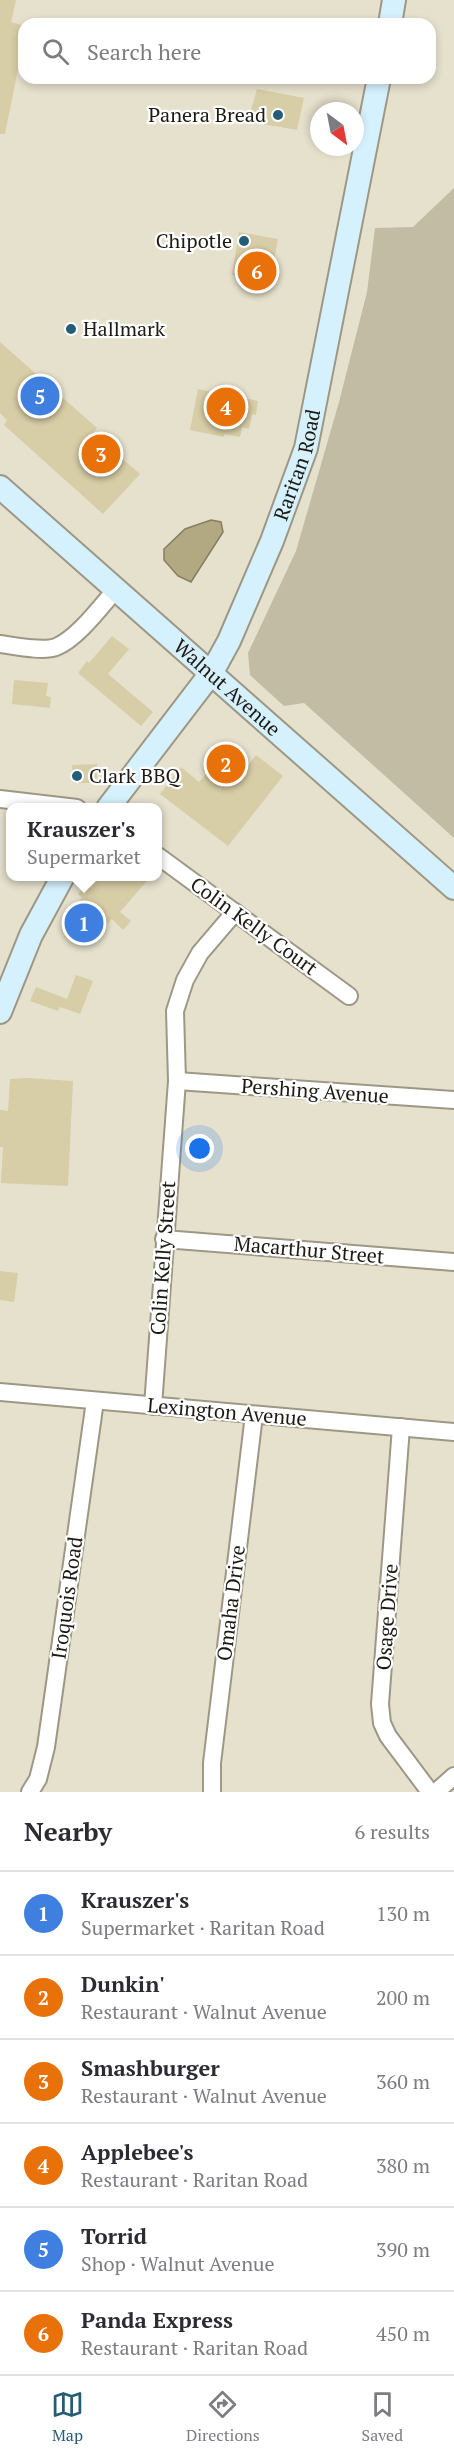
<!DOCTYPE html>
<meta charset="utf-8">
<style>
body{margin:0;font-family:"PT Serif",serif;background:#f2f2f3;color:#2b2b33}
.compass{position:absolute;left:310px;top:102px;width:54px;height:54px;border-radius:50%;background:#fff;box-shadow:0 3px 9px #0003;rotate:148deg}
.you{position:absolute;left:200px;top:1149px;width:21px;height:21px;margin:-15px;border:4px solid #fff;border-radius:50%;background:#1a73e8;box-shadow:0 0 0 9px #1a73e833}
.badge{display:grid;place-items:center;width:39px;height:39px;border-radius:50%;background:#245d76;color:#fff;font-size:20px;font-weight:700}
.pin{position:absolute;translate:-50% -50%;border:3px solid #fff;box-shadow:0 2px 6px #0006}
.popup{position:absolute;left:6px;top:803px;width:156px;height:78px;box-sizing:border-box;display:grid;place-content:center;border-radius:12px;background:#fff;filter:drop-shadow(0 2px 4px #0005);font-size:20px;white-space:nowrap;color:#7c7c81}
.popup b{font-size:22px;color:#2b2b33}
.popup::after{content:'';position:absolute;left:50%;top:100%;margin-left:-12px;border:12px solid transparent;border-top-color:#fff}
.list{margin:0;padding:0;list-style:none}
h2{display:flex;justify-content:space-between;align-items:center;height:78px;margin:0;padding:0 24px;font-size:26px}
h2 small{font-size:20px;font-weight:400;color:#7c7c81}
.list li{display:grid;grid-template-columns:39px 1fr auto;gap:18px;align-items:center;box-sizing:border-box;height:84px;padding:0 24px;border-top:2px solid #e1e1e2}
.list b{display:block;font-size:22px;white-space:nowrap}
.list p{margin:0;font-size:20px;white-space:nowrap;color:#7c7c81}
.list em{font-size:20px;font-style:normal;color:#7c7c81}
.icon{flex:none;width:33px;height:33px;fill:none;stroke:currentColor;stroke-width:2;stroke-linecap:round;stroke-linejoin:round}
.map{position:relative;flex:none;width:454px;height:1792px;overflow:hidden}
.search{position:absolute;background:#fff;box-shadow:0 3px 9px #0003;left:18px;right:18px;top:18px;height:66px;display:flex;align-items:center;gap:15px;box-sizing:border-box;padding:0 21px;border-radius:18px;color:#7c7c81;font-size:22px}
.sheet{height:582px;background:#fff}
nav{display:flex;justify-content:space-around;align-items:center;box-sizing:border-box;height:84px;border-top:2px solid #e1e1e2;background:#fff;font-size:16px;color:#7c7c81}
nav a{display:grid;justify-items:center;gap:3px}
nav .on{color:#245d76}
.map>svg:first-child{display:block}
</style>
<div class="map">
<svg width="454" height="1792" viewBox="0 0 454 1792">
<rect width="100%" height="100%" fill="#e6e1cd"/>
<path fill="#c2bca5" d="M454,188v650l-150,-135 -20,3 -34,-31 -2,-22 48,-102 43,-149 28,-110 8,-64 38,-1z"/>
<path fill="#b2a983" stroke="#857e61" stroke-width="1.5" d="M211,520l10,2 2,10 -32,50 -13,-6 -14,-16v-11l21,-20z"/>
<g fill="#d7cda6">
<path d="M0,0h16l-5,22 13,4v13l-19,95h-5z"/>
<path d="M257,89l47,9 -7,32 -34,-6 1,-4 -15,-3z"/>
<path d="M239,232l39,7 -8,43 -38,-7z"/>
<path d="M0,342l97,86 -4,5 47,41 -37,40 -99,-89 3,-5 -7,-7z"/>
<path d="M198,389l60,12 -2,14 -4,-1 -3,15 -7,-2 -2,10 -16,-3v3l-34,-7z"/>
<path d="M112,636l17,13 -21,25 45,38 -12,14 -63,-53 9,-12 2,2z"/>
<path d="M14,680l34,3 -2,13 5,1 -1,11 -38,-4z"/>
<path d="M237,753l12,11 7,-9 27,21 -55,70 -68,-52 21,-27 18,15 25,-28z"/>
<path d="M97,764v19h-24l-1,-18z"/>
<path d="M93,876h58l-31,36 11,9 -8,9 -11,-11 -18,21 -28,-24 16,-18 -4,-4z"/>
<path d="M76,975l17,6 -13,33 -20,-7 -2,4 -28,-10 6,-14 31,12z"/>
<path d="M27,1078l46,3 -5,105 -67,-3 2,-36h-3v-37l8,1 2,-32z"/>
<path d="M0,1271l18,2 -4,29 -14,-2z"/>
</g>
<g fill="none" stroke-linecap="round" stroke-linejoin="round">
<defs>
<g id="street">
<path d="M0,644c15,2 43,8 56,3 21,-8 46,-42 61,-59"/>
<path d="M0,799l77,9"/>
<path d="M158,856l191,140"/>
<path d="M177,1081l277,19"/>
<path d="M164,1239l290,23"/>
<path d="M0,1392l454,40"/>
<path d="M153,1406l24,-325 -2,-70 10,-31 15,-27 35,-41"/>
<path d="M401,1427l-21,277 2,19 6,13 42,56"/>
<path d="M30,1792l8,-13 8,-32 49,-346"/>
<path d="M212,1792v-29l42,-348"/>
<path d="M436,1792l18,-16"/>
</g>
<g id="secondary">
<path d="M390,24l4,-24"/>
<path id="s1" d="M0,487l454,401"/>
<path id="s2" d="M108,808l104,-136 17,-31 43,-100 34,-93 73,-370"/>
<path d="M0,1012l31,-77 32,-59"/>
</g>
</defs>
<use href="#street" stroke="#9d9886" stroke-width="20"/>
<use href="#secondary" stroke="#9d9886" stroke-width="26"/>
<use href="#street" stroke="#fff" stroke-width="16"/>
<use href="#secondary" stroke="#d6f1fe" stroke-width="22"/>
</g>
<g fill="#245d76" stroke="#fff" stroke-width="2">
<circle cx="278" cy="115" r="6"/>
<circle cx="244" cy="241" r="6"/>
<circle cx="71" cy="329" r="6"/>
<circle cx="77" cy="776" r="6"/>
</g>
<g text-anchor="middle" stroke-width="4.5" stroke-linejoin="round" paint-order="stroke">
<g font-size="20" fill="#1c1a13" stroke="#fff" text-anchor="end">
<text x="266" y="122">Panera Bread</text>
<text x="232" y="248">Chipotle</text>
<text x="83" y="336" text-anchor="start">Hallmark</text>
<text x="89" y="783" text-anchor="start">Clark BBQ</text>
</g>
<g font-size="20" fill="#1c1a13" stroke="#fff">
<text dy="7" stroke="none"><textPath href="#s2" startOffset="396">Raritan Road</textPath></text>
<text dy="7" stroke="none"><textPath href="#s1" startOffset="303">Walnut Avenue</textPath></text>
<text transform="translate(254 926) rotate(36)" y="7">Colin Kelly Court</text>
<text transform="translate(315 1091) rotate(4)" y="7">Pershing Avenue</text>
<text transform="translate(309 1250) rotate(5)" y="7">Macarthur Street</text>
<text transform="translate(163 1258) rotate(-86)" y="7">Colin Kelly Street</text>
<text transform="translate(227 1412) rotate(5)" y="7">Lexington Avenue</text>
<text transform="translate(67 1598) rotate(-82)" y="7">Iroquois Road</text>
<text transform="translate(231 1603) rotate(-83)" y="7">Omaha Drive</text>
<text transform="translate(387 1617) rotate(-86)" y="7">Osage Drive</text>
</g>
</g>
</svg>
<svg class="compass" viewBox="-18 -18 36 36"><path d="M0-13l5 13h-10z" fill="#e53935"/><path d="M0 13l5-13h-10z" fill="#7c7c81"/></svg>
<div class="you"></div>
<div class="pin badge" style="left:84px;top:923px;background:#3f7fe0">1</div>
<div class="popup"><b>Krauszer's</b>Supermarket</div>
<div class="pin badge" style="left:226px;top:764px;background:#e8710a">2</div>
<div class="pin badge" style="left:101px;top:454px;background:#e8710a">3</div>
<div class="pin badge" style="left:226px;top:407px;background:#e8710a">4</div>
<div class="pin badge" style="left:40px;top:396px;background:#3f7fe0">5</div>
<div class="pin badge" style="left:257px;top:271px;background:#e8710a">6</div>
<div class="search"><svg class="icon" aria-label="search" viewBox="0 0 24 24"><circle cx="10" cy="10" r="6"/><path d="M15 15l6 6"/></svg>Search here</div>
</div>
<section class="sheet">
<h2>Nearby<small>6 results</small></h2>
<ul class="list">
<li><span class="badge" style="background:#3f7fe0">1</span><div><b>Krauszer's</b><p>Supermarket · Raritan Road</p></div><em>130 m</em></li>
<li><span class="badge" style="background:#e8710a">2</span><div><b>Dunkin'</b><p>Restaurant · Walnut Avenue</p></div><em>200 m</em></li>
<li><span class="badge" style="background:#e8710a">3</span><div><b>Smashburger</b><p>Restaurant · Walnut Avenue</p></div><em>360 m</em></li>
<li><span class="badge" style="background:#e8710a">4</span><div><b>Applebee's</b><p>Restaurant · Raritan Road</p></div><em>380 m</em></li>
<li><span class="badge" style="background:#3f7fe0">5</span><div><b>Torrid</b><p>Shop · Walnut Avenue</p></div><em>390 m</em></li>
<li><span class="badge" style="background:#e8710a">6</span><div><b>Panda Express</b><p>Restaurant · Raritan Road</p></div><em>450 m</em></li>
</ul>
</section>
<nav>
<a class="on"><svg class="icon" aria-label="map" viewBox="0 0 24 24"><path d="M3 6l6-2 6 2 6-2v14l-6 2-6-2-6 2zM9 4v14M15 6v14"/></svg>Map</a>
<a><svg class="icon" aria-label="directions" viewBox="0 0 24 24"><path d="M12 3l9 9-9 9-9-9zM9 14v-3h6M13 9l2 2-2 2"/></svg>Directions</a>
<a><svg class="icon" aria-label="saved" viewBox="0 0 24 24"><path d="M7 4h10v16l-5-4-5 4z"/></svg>Saved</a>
</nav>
